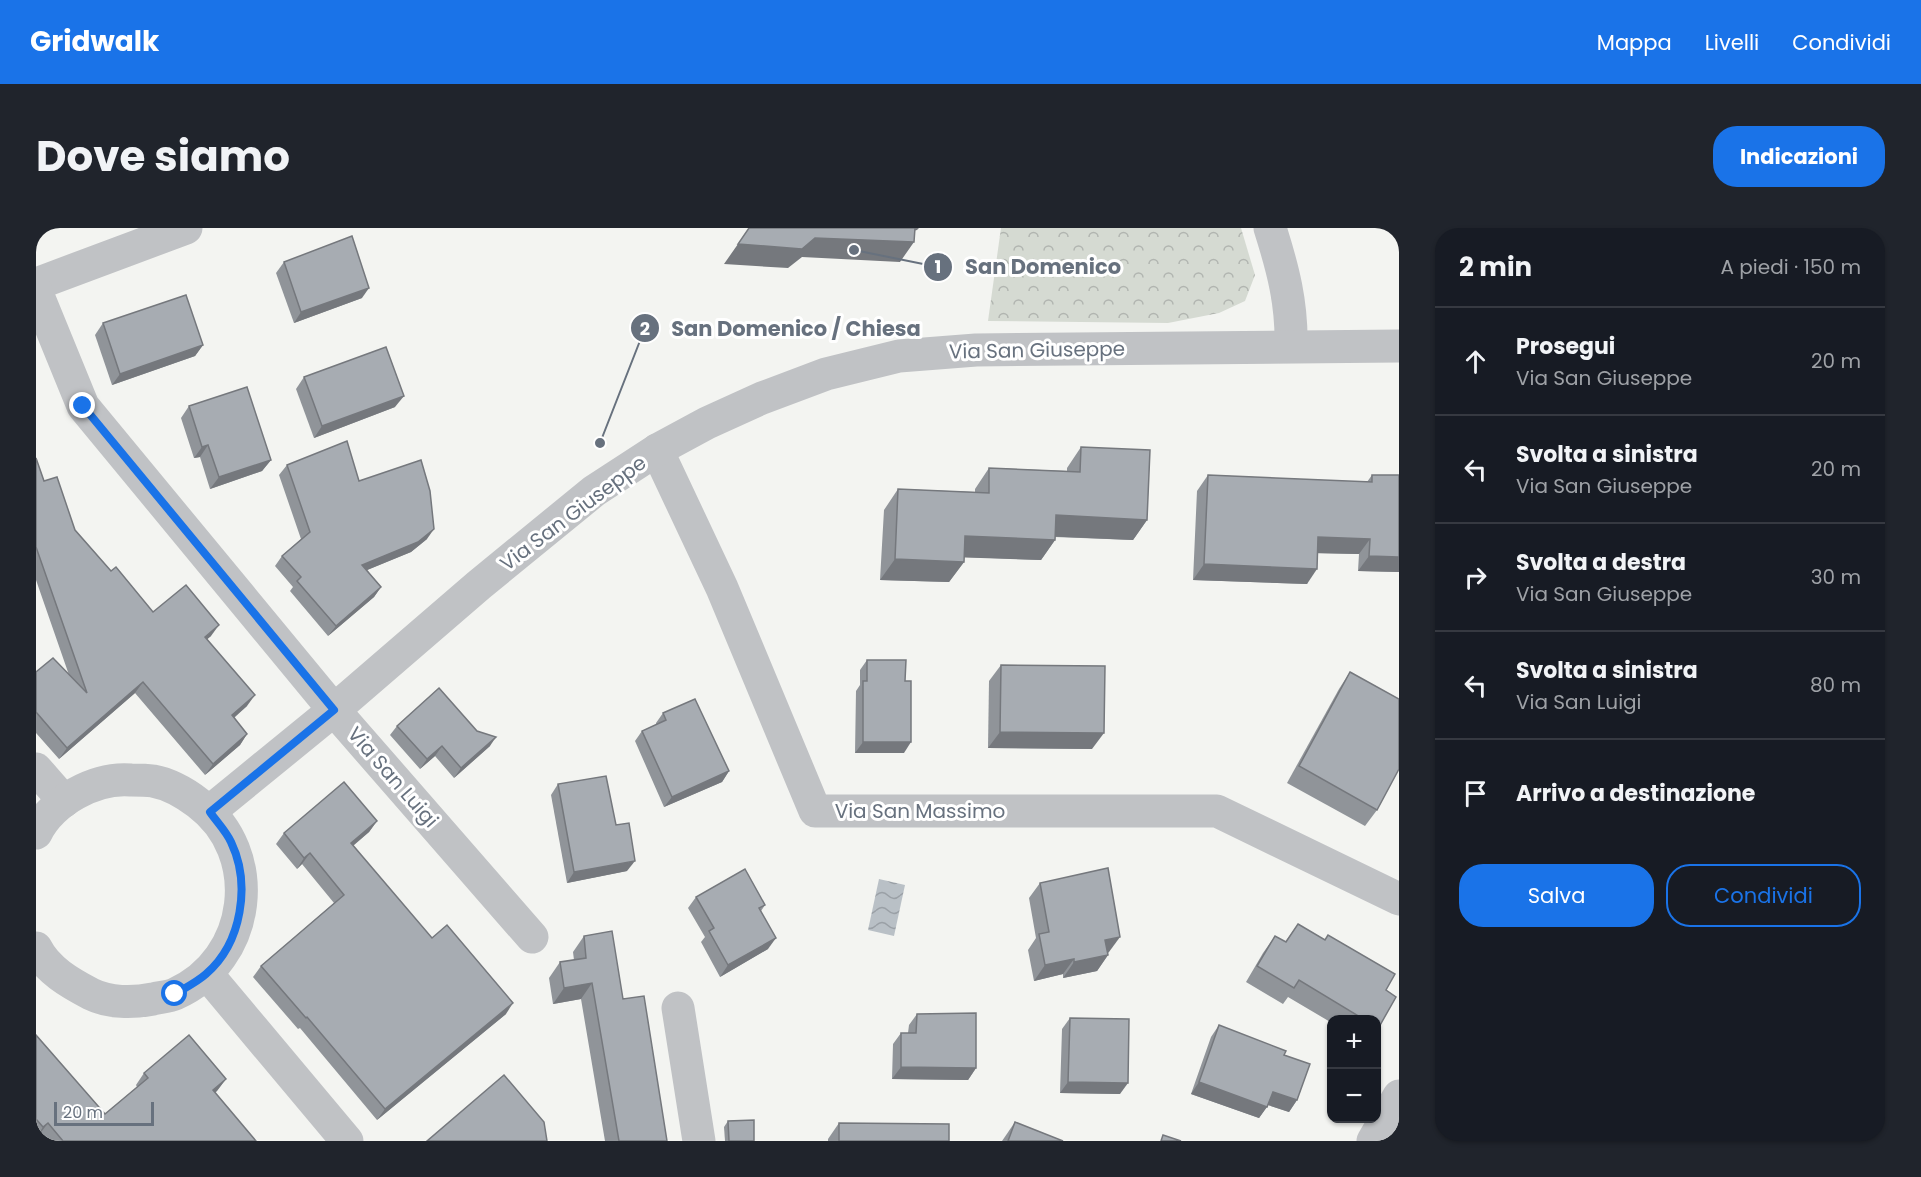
<!DOCTYPE html>
<html lang="it">
<meta charset="utf-8">
<style>
body{margin:0;font-family:Poppins,sans-serif;background:#20242c;color:#f1f3f6}
.controls{position:absolute;right:18px;bottom:18px;display:grid;overflow:hidden;border-radius:12px;box-shadow:0 2px 4px #0004}
.controls button{width:54px;height:54px;display:grid;place-items:center;padding:0;border:0;border-bottom:2px solid #363941;background:#171b24;color:#f1f3f6;font:30px sans-serif}
.scale{position:absolute;left:18px;bottom:15px;width:100px;box-sizing:border-box;padding-left:6px;border:3px solid #67717e;border-top:0;font-size:16px;line-height:21px;white-space:nowrap;color:#67717e;-webkit-text-stroke:4px #fff;paint-order:stroke}
.stop{position:absolute;width:18px;height:18px;margin:-14px;border:4px solid #1a73e8;border-radius:50%;background:#fff}
.stop.end{background:#1a73e8;border-color:#fff;box-shadow:0 2px 6px #0008}
.list{margin:0;padding:0;list-style:none}
h2{display:flex;justify-content:space-between;align-items:center;height:78px;margin:0;padding:0 24px;font-size:26px}
h2 small{font-size:20px;font-weight:400;color:#9ea1a6}
.list li{display:grid;grid-template-columns:39px 1fr auto;gap:18px;align-items:center;box-sizing:border-box;height:108px;padding:0 24px;border-top:2px solid #363941}
.list b{display:block;font-size:22px;white-space:nowrap}
.list p{margin:0;font-size:20px;white-space:nowrap;color:#9ea1a6}
.list em{font-size:20px;font-style:normal;color:#9ea1a6}
.actions{display:flex;gap:12px;padding:18px 24px}
.actions a{flex:1;padding:14px 0;border:2px solid #1a73e8;border-radius:24px;text-align:center;font-size:21px;color:#1a73e8}
.actions .main{background:#1a73e8;color:#fff}
.icon{flex:none;width:33px;height:33px;fill:none;stroke:currentColor;stroke-width:2;stroke-linecap:round;stroke-linejoin:round}
.map{position:relative;flex:none;width:1363px;height:913px;overflow:hidden;border-radius:24px}
header{display:flex;align-items:center;gap:36px;box-sizing:border-box;height:84px;padding:0 30px;background:#1a73e8;color:#fff}
header strong{font-size:28px}
nav{display:flex;gap:33px;margin-inline-start:auto;font-size:21px}
.intro{display:flex;align-items:center;justify-content:space-between;box-sizing:border-box;height:144px;padding:0 36px}
h1{margin:0;font-size:42px}
.button{padding:15px 27px;border-radius:24px;background:#1a73e8;color:#fff;font-size:21px;font-weight:700}
main{display:flex;gap:36px;padding:0 36px}
aside{flex:1;background:#171b24;border-radius:24px;box-shadow:0 2px 4px #0004}
.map>svg:first-child{display:block}
</style>
<header>
<strong>Gridwalk</strong>
<nav><a>Mappa</a><a>Livelli</a><a>Condividi</a></nav>
</header>
<div class="intro"><h1>Dove siamo</h1><a class="button">Indicazioni</a></div>
<main>
<div class="map">
<svg width="1363" height="913" viewBox="0 0 1363 913">
<defs>
<pattern id="park-crowns" width="20" height="18" patternUnits="userSpaceOnUse" patternTransform="scale(1.5)"><rect width="20" height="18" fill="#d5dad2"/><path d="M2 6a3 3 0 1 1 6 0M12 15a3 3 0 1 1 6 0" fill="none" stroke="#b1b5b0"/></pattern>
<pattern id="water-waves" width="16" height="10" patternUnits="userSpaceOnUse" patternTransform="scale(1.5)"><rect width="16" height="10" fill="#b9c0c6"/><path d="M0 5q4-4 8 0t8 0" fill="none" stroke="#9aa0a6"/></pattern>
</defs>
<rect width="100%" height="100%" fill="#f3f4f1"/>
<path fill="url(#park-crowns)" d="M965,0h240l14,47 -10,26 -26,12 -51,10 -180,-2z"/>
<path fill="url(#water-waves)" d="M843,651l26,6 -11,51 -26,-6z"/>
<g fill="none" stroke-linecap="round" stroke-linejoin="round">
<g stroke="#c0c2c5" stroke-width="33">
<path d="M1234,0c13,41 22,75 21,118"/>
<path d="M0,56l150,-56"/>
<path d="M0,63l47,115 251,304 198,227"/>
<path d="M621,222l65,138 93,223h402l182,88"/>
<path d="M0,541l28,32"/>
<path d="M173,584l125,-102 145,-125 115,-94 63,-41 50,-27 55,-25 64,-24 73,-18 77,-6 423,-4"/>
<path d="M0,605c16,-32 59,-56 95,-53 7,0 15,0 22,1 16,3 32,12 45,22 67,50 54,157 -23,191 -7,3 -15,3 -22,5 -20,4 -44,4 -62,-5 -21,-11 -44,-24 -55,-46"/>
<path d="M171,746l140,167"/>
<path d="M642,780l21,133"/>
<path d="M1337,913l26,-45"/>
</g>
</g>
<g fill="#909499">
<path d="M248,34l78,36 -68,25 -18,-50z"/>
<path d="M67,95l100,22 -8,11 -83,29 -17,-50z"/>
<path d="M268,149l91,30 -81,31 -18,-49z"/>
<path d="M153,178l82,54 -9,11 -52,18 -10,-32 -6,1 -13,-40z"/>
<path d="M1045,219l66,73 -14,20 -78,-3v3l-14,20 -77,-3v5l-15,20 -69,-2 4,-70 14,-21 77,3v-3l14,-21 78,3v-3z"/>
<path d="M0,230l8,23 31,49 36,41 42,41 58,24 -4,3 40,67 -13,12 13,16 -7,11 -35,30 -70,-82 -76,66 -23,-26v-61l33,3 -33,-95z"/>
<path d="M251,237l72,16 68,58 -16,13 -44,18 14,17 -7,10 -46,39 -38,-45 3,-4 -18,-21 7,-10 19,-17 -22,-64z"/>
<path d="M1172,247l159,7 5,-7 27,97 -41,-1 1,-17 -41,-1 -11,31 -114,-4 4,-89z"/>
<path d="M831,432l38,21 -1,72h-49l1,-62 4,-6v-15z"/>
<path d="M965,437l91,84 -104,-1 1,-67z"/>
<path d="M1314,444l27,138 -12,16 -78,-43 52,-94z"/>
<path d="M627,485l66,58 -7,11 -58,25 -29,-66 7,-10 14,-6v-2z"/>
<path d="M361,498l93,20 -36,32 -19,-22 -15,13 -30,-34z"/>
<path d="M522,556l58,41 11,46 -60,12 -16,-88z"/>
<path d="M341,593l-8,11 -16,14 79,92 74,76 -129,106 -77,-92 -2,1 -45,-52 8,-11 73,-63 -32,-39 -5,5 -21,-25 8,-11z"/>
<path d="M1004,655l69,69 -1,1v2l-11,16 -34,7v-4l-29,7 -6,-31 8,-12 -7,-40z"/>
<path d="M660,669l69,8 -4,6 7,38 -48,28 -19,-35 4,-5 -17,-29z"/>
<path d="M1262,696l27,16 3,-5 58,55 10,7 -19,33v-10h-45v3l-44,-26 -5,7 -37,-22 17,-29 12,-17 10,6z"/>
<path d="M548,708l39,63 44,142h-62l-24,-142 -28,5 -4,-26 11,-16 14,-2 -1,-8z"/>
<path d="M881,786l59,54 -8,12 -76,-1 1,-35 8,-11h7l1,-8z"/>
<path d="M1034,790l50,76 -60,-1 2,-64z"/>
<path d="M1183,797l65,30 13,45 -8,12 -21,-7 -9,13 -68,-24 20,-57z"/>
<path d="M0,807l69,79 32,-27 -1,-2 8,-12 82,6 -11,14 41,48h-211l-6,-6 -3,3z"/>
<path d="M692,893l26,20h-29l-1,-14z"/>
<path d="M979,894l48,19h-61z"/>
<path d="M803,895l110,18h-121v-2z"/>
</g>
<g fill="#75787d">
<path d="M873,0h10l-2,2 -4,1 1,11 -14,20 -98,-5 -14,11 -64,-4 14,-20z"/>
<path d="M333,60l-7,10 -68,25 7,-11z"/>
<path d="M167,117l-8,11 -83,29 8,-11z"/>
<path d="M368,168l-9,11 -81,31 8,-12z"/>
<path d="M172,217l-8,12 -6,1 8,-11z"/>
<path d="M235,232l-9,11 -52,18 9,-12z"/>
<path d="M1020,287l91,5 -14,20 -92,-4z"/>
<path d="M398,301l-7,10 -16,13 -56,23 7,-10z"/>
<path d="M929,308l90,4 -14,20 -90,-3z"/>
<path d="M1282,309l52,2 -11,15 -51,-1z"/>
<path d="M1333,328l30,1v15l-41,-1z"/>
<path d="M859,331l69,3 -15,20 -69,-2z"/>
<path d="M1168,336l113,5 -10,15 -114,-4z"/>
<path d="M345,359l-7,10 -46,39 8,-10z"/>
<path d="M183,397l-8,11 -14,12 8,-11z"/>
<path d="M107,454l-8,11 -76,66 8,-11z"/>
<path d="M219,467l-8,11 -23,20 8,-11z"/>
<path d="M964,504l104,1 -12,16 -104,-1z"/>
<path d="M211,506l-7,11 -35,30 8,-11z"/>
<path d="M460,509l-6,9 -36,32 7,-10z"/>
<path d="M827,514h48l-7,11h-49z"/>
<path d="M406,518l-7,10 -15,13 7,-10z"/>
<path d="M693,543l-7,11 -58,25 8,-10z"/>
<path d="M341,593l-8,11 -26,22 8,-11z"/>
<path d="M274,625l-8,11 -5,5 7,-11z"/>
<path d="M599,633l-8,10 -60,12 7,-11z"/>
<path d="M1084,709l-11,15 -15,4 11,-16z"/>
<path d="M740,710l-8,11 -48,28 8,-12z"/>
<path d="M1072,727l-11,16 -34,7 11,-16z"/>
<path d="M1038,731l-11,15 -29,7 11,-16z"/>
<path d="M556,755l-11,16 -28,5 11,-16z"/>
<path d="M477,775l-7,11 -129,106 8,-11z"/>
<path d="M865,839l75,1 -8,12 -76,-1z"/>
<path d="M190,851l-9,12 -13,11 9,-12z"/>
<path d="M1032,854l60,1 -8,11 -60,-1z"/>
<path d="M1163,854l68,25 -8,11 -68,-24z"/>
<path d="M1237,864l24,8 -8,12 -24,-8z"/>
<path d="M12,895l-9,12 -3,3 7,-11z"/>
</g>
<g fill="#a7acb2" stroke="#75787d" stroke-width="1.5">
<path d="M713,0h166l-1,14 -99,-4 -13,11 -64,-5z"/>
<path d="M316,8l17,52 -68,24 -17,-50z"/>
<path d="M150,67l17,50 -83,29 -17,-51z"/>
<path d="M350,119l18,49 -82,30 -18,-49z"/>
<path d="M211,159l24,73 -52,17 -11,-32 -6,2 -13,-41z"/>
<path d="M311,213l12,40 62,-21 9,31 4,38 -16,13 -56,23 19,22 -45,39 -39,-45 4,-4 -19,-21 28,-24 -23,-67z"/>
<path d="M1045,219l69,3 -3,70 -91,-5 -1,25 -90,-4 -1,26 -69,-3 3,-70 91,4v-25l91,4z"/>
<path d="M0,230l8,23 13,-4 18,53 36,41 5,-4 37,45 33,-27 33,40 -14,12 50,58 -23,20 15,19 -34,30 -70,-82 -76,66 -31,-36v-40l17,-14 34,35 -51,-146z"/>
<path d="M1172,247l164,7v-7h27v82l-30,-1 1,-17 -52,-2 -1,32 -113,-5z"/>
<path d="M831,432h39l-1,21h6v61h-48v-61h4z"/>
<path d="M965,437l104,1 -1,67 -104,-1z"/>
<path d="M1314,444l49,27v70l-22,41 -78,-44z"/>
<path d="M403,460l38,43 19,6 -35,31 -19,-22 -15,13 -30,-33z"/>
<path d="M659,471l34,72 -57,26 -30,-66 24,-11 -3,-7z"/>
<path d="M570,548l10,49 13,-2 6,38 -61,11 -16,-88z"/>
<path d="M308,554l33,39 -26,22 81,95 15,-13 66,78 -128,106 -78,-92 -1,1 -45,-52 83,-71 -34,-42 -6,5 -20,-25z"/>
<path d="M1072,640l12,69 -15,3 3,15 -34,7v-3l-29,6 -6,-31 10,-2 -9,-49z"/>
<path d="M709,641l20,36 -6,3 17,30 -48,27 -19,-34 5,-3 -18,-31z"/>
<path d="M1262,696l27,16 3,-5 67,39 -9,16 10,7 -17,30 -2,-1v-6h-12l-66,-40 -5,8 -37,-22 18,-30 11,6z"/>
<path d="M576,703l11,68 21,-3 23,145h-48l-27,-158 -28,5 -4,-26 26,-4 -2,-22z"/>
<path d="M940,785v55l-75,-1v-34h15l1,-19z"/>
<path d="M1034,790l59,1 -1,64 -60,-1z"/>
<path d="M1183,797l67,26 -2,4 26,9 -13,36 -24,-8 -6,15 -68,-25z"/>
<path d="M0,807l69,79 43,-36 -4,-5 45,-38 37,44 -13,11 43,51h-193l-15,-18 -5,4 -7,-8z"/>
<path d="M468,847l40,47 3,19h-120z"/>
<path d="M718,892v21h-25l-1,-20z"/>
<path d="M979,894l48,19h-55z"/>
<path d="M803,895l110,1v17h-110z"/>
<path d="M1127,907l18,6h-20z"/>
</g>
<g fill="none" stroke-linecap="round" stroke-linejoin="round">
<path stroke="#1a73e8" stroke-width="8" d="M47,178l251,304 -124,102c6,9 16,19 21,30 20,42 11,101 -25,132 -9,8 -21,14 -31,20"/>
</g>
<g text-anchor="middle" stroke-width="6" stroke-linejoin="round" paint-order="stroke">
<g font-size="20" fill="#67717e" stroke="#fff">
<text transform="translate(1001 122) rotate(-1)" y="7">Via San Giuseppe</text>
<text transform="translate(537 285) rotate(-37)" y="7">Via San Giuseppe</text>
<text transform="translate(357 549) rotate(49)" y="7">Via San Luigi</text>
<text x="884" y="590">Via San Massimo</text>
</g>
</g>
<path fill="none" stroke="#67717e" stroke-width="2" d="M818 22L902 39M564 215L609 100"/>
<g fill="#67717e" stroke="#fff" stroke-width="2">
<circle cx="818" cy="22" r="6"/>
<circle cx="564" cy="215" r="6"/>
<circle cx="902" cy="39" r="15"/>
<circle cx="609" cy="100" r="15"/>
</g>
<g font-size="18" text-anchor="middle" font-weight="bold" fill="#fff">
<text x="902" y="45">1</text>
<text x="609" y="107">2</text>
</g>
<g font-size="21" text-anchor="middle" font-weight="bold" fill="#67717e" stroke="#fff" stroke-width="6" stroke-linejoin="round" paint-order="stroke">
<text x="1007" y="46">San Domenico</text>
<text x="760" y="108">San Domenico / Chiesa</text>
</g>
</svg>
<div class="controls">
<button>+</button>
<button>−</button>
</div>
<div class="scale">20 m</div>
<div class="stop" style="left:139px;top:766px"></div>
<div class="stop end" style="left:47px;top:178px"></div>
</div>
<aside>
<h2>2 min<small>A piedi · 150 m</small></h2>
<ul class="list">
<li><svg class="icon" aria-label="ahead" viewBox="0 0 24 24"><path d="M12 20V5M6 11l6-6 6 6"/></svg><div><b>Prosegui</b><p>Via San Giuseppe</p></div><em>20 m</em></li>
<li><svg class="icon" aria-label="left" viewBox="0 0 24 24"><path d="M17 20v-9H6M10 6l-5 5 5 5"/></svg><div><b>Svolta a sinistra</b><p>Via San Giuseppe</p></div><em>20 m</em></li>
<li><svg class="icon" aria-label="right" viewBox="0 0 24 24"><path d="M7 20v-9h11M14 6l5 5-5 5"/></svg><div><b>Svolta a destra</b><p>Via San Giuseppe</p></div><em>30 m</em></li>
<li><svg class="icon" aria-label="left" viewBox="0 0 24 24"><path d="M17 20v-9H6M10 6l-5 5 5 5"/></svg><div><b>Svolta a sinistra</b><p>Via San Luigi</p></div><em>80 m</em></li>
<li><svg class="icon" aria-label="arrive" viewBox="0 0 24 24"><path d="M6 21V4h12l-3 4 3 4H6"/></svg><div><b>Arrivo a destinazione</b></div></li>
</ul>
<div class="actions"><a class="main">Salva</a><a>Condividi</a></div>
</aside>
</main>
